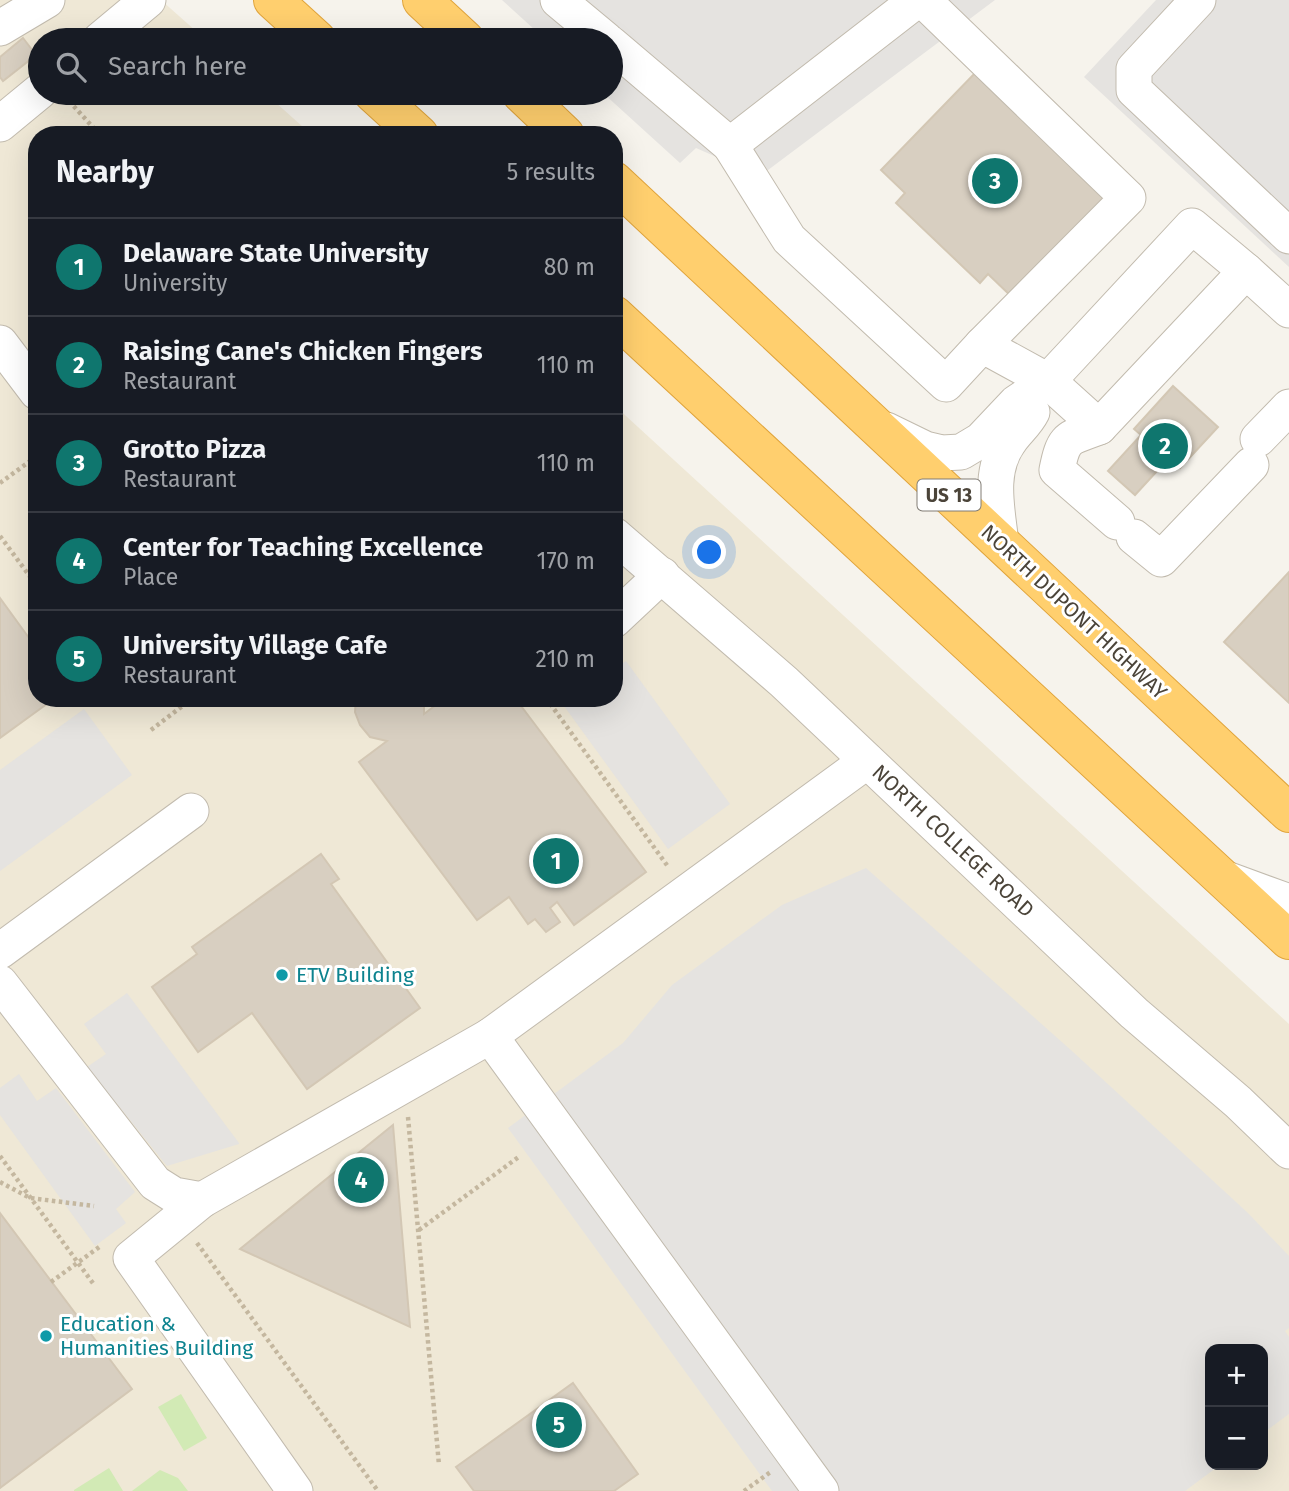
<!DOCTYPE html>
<meta charset="utf-8">
<style>
body{margin:0;font-family:"Fira Sans",sans-serif;background:#242831;color:#f1f3f6}
.controls{position:absolute;right:21px;bottom:21px;display:grid;overflow:hidden;border-radius:14px;box-shadow:0 7px 28px #0002}
.controls button{width:63px;height:63px;display:grid;place-items:center;padding:0;border:0;border-bottom:2px solid #363941;background:#171b24;color:#f1f3f6;font:35px sans-serif}
.you{position:absolute;left:710px;top:553px;width:24px;height:24px;margin:-18px;border:5px solid #fff;border-radius:50%;background:#1a73e8;box-shadow:0 0 0 10px #1a73e833}
.badge{display:grid;place-items:center;width:46px;height:46px;border-radius:50%;background:#0f766e;color:#fff;font-size:23px;font-weight:700}
.pin{position:absolute;translate:-50% -50%;border:4px solid #fff;box-shadow:0 2px 7px #0006}
.list{margin:0;padding:0;list-style:none}
h2{display:flex;justify-content:space-between;align-items:center;height:91px;margin:0;padding:0 28px;font-size:30px}
h2 small{font-size:23px;font-weight:400;color:#9ea1a6}
.list li{display:grid;grid-template-columns:46px 1fr auto;gap:21px;align-items:center;box-sizing:border-box;height:98px;padding:0 28px;border-top:2px solid #363941}
.list b{display:block;font-size:26px;white-space:nowrap}
.list p{margin:0;font-size:23px;white-space:nowrap;color:#9ea1a6}
.list em{font-size:23px;font-style:normal;color:#9ea1a6}
.icon{flex:none;width:38px;height:38px;fill:none;stroke:currentColor;stroke-width:2;stroke-linecap:round;stroke-linejoin:round}
.map{position:relative;flex:none;width:1289px;height:1491px;overflow:hidden}
.search{position:absolute;background:#171b24;box-shadow:0 7px 28px #0002;left:28px;top:28px;width:595px;height:77px;display:flex;align-items:center;gap:18px;box-sizing:border-box;padding:0 24px;border-radius:38px;color:#9ea1a6;font-size:26px}
.panel{position:absolute;background:#171b24;box-shadow:0 7px 28px #0002;left:28px;top:126px;width:595px;height:581px;border-radius:28px}
.map>svg:first-child{display:block}
</style>
<div class="map">
<svg width="1289" height="1491" viewBox="0 0 1289 1491">
<rect width="100%" height="100%" fill="#f6f3ec"/>
<path fill="#efe8d6" fill-rule="evenodd" d="M0,0h161l45,40h-166v53h225l47,42h-275v563h577v-293l675,619v467h-1289zM1210,1349h53v116h-53z"/>
<g fill="#d2eab5">
<path d="M181,1394l26,44 -23,13 -26,-44z"/>
<path d="M109,1468l14,23h-49v-1z"/>
<path d="M160,1470l18,8 10,13h-56z"/>
</g>
<g fill="#e5e3e0">
<path d="M502,0h493l-251,188 -23,-29 -25,-11 -16,15 -77,-70h8v-53h-65z"/>
<path d="M1156,0h133v267l-205,-190z"/>
<path d="M626,661l104,143 -62,45 -104,-143 10,-8h40v-29z"/>
<path d="M84,709l48,66 -132,96v-101z"/>
<path d="M866,868l206,183 176,162 41,43v72l-4,3 4,6v77l-26,19v-84h-53v116h10l-35,26h-413l-264,-363 115,-85 49,-58 110,-80z"/>
<path d="M127,993l112,150v1l-72,22 -80,-99 19,-13 -22,-30z"/>
<path d="M19,1074l18,27 19,-13 79,104 -19,17 10,14 -31,23 -95,-131v-27z"/>
</g>
<g fill="#d8cfc1" stroke="#d3c7b4" stroke-width="2">
<path d="M23,38l13,17 -33,26 -3,-4v-20z"/>
<path d="M979,69l133,126 -99,103 -25,-24 -8,9 -84,-80 9,-10 -24,-23z"/>
<path d="M1173,386l45,41 -38,41 -11,-10 -34,37 -27,-24 33,-36 -7,-6z"/>
<path d="M1289,572v131l-65,-61z"/>
<path d="M0,598l37,51v49h18l-55,40z"/>
<path d="M356,698h68v16l21,-16h70l131,174 -72,53 -17,-23 -7,6 10,14 -14,10 -11,-13 -7,5 -19,-27 -32,23 -118,-158 28,-21 -17,-4 -10,-12 -5,-13z"/>
<path d="M321,854l18,25 -8,5 89,124 -113,81 -55,-76 -54,39 -46,-65 45,-33 -5,-7z"/>
<path d="M393,1125l12,143 5,59 -170,-78z"/>
<path d="M0,1213l132,176 -132,99z"/>
<path d="M573,1383l65,91 -24,17h-140l-18,-24z"/>
</g>
<g fill="none" stroke-linecap="round" stroke-linejoin="round">
<defs>
<g id="minor">
<path d="M558,0l48,40"/>
<path d="M923,0l205,198 -146,147"/>
<path d="M1198,0l-64,69v21l155,146"/>
<path d="M0,28l47,-28"/>
<path d="M100,40l48,-40"/>
<path d="M611,44l119,101 187,-145"/>
<path d="M0,124l40,-33"/>
<path d="M730,145l59,94 157,145 36,-39 66,36 51,46"/>
<path d="M0,343l37,49"/>
<path d="M886,430l39,19 17,4 19,-1 20,-12 35,-37 32,-22 144,-155 54,45"/>
<path d="M1258,439l31,-32"/>
<path d="M1117,522l-60,-52c7,-35 11,-31 42,-43l147,-156 43,39"/>
<path d="M614,535l170,147 350,331 104,89 51,49"/>
<path d="M1134,537l27,22 90,-94"/>
<path d="M1001,543c-4,-35 -13,-71 8,-101 7,-11 17,-18 23,-30"/>
<path d="M614,620l48,-45"/>
<path d="M1226,879l63,23"/>
<path d="M0,951l191,-140"/>
<path d="M0,983l155,200 19,12 28,5"/>
<path d="M490,1036l331,455"/>
<path d="M295,1491l-164,-233 71,-58 288,-164 377,-275"/>
</g>
<g id="highway">
<path d="M273,0l44,40"/>
<path d="M422,0l43,40"/>
<path d="M373,93l46,42"/>
<path d="M521,93l44,42"/>
<path d="M614,181l675,632"/>
<path d="M614,315l675,625"/>
</g>
</defs>
<use href="#minor" stroke="#c2bbae" stroke-width="37"/>
<use href="#highway" stroke="#e0a43c" stroke-width="40"/>
<g stroke="#c4b79f" stroke-width="4.5" stroke-dasharray="3.5 3.5" stroke-linecap="butt">
<path d="M69,101l31,34"/>
<path d="M0,483l37,-27"/>
<path d="M0,536l37,50"/>
<path d="M546,698l123,170"/>
<path d="M151,730l42,-32"/>
<path d="M408,1117l31,348"/>
<path d="M0,1156l95,130"/>
<path d="M0,1182l30,16 64,8"/>
<path d="M419,1230l101,-74"/>
<path d="M197,1243l181,248"/>
<path d="M51,1282l51,-37"/>
<path d="M744,1491l28,-20"/>
</g>
<use href="#minor" stroke="#fff" stroke-width="35"/>
<use href="#highway" stroke="#ffcf6e" stroke-width="38"/>
</g>
<g fill="#0f9aa8" stroke="#fff" stroke-width="2.5">
<circle cx="282" cy="975" r="7"/>
<circle cx="46" cy="1336" r="7"/>
</g>
<g text-anchor="middle" stroke-width="6" stroke-linejoin="round" paint-order="stroke">
<rect fill="#fff" stroke="#817c74" stroke-width="2" x="917.5" y="479.5" width="63" height="31" rx="5"/>
<g font-size="19" font-weight="bold" fill="#4b4439">
<text x="949" y="502">US 13</text>
</g>
<g font-size="21" fill="#4b4439" stroke="#fff">
<text transform="translate(1074 612) rotate(43)" y="7">NORTH DUPONT HIGHWAY</text>
<text transform="translate(953 841) rotate(43)" y="7">NORTH COLLEGE ROAD</text>
</g>
<g font-size="21" fill="#0d838f" stroke="#fff" text-anchor="start">
<text x="296" y="982">ETV Building</text>
<text x="60" y="1331">Education &amp;<tspan x="60" dy="24">Humanities Building</tspan></text>
</g>
</g>
</svg>
<div class="controls">
<button>+</button>
<button>−</button>
</div>
<div class="you"></div>
<div class="pin badge" style="left:556px;top:861px">1</div>
<div class="pin badge" style="left:1165px;top:446px">2</div>
<div class="pin badge" style="left:995px;top:181px">3</div>
<div class="pin badge" style="left:361px;top:1180px">4</div>
<div class="pin badge" style="left:559px;top:1425px">5</div>
<div class="search"><svg class="icon" aria-label="search" viewBox="0 0 24 24"><circle cx="10" cy="10" r="6"/><path d="M15 15l6 6"/></svg>Search here</div>
<section class="panel">
<h2>Nearby<small>5 results</small></h2>
<ul class="list">
<li><span class="badge">1</span><div><b>Delaware State University</b><p>University</p></div><em>80 m</em></li>
<li><span class="badge">2</span><div><b>Raising Cane's Chicken Fingers</b><p>Restaurant</p></div><em>110 m</em></li>
<li><span class="badge">3</span><div><b>Grotto Pizza</b><p>Restaurant</p></div><em>110 m</em></li>
<li><span class="badge">4</span><div><b>Center for Teaching Excellence</b><p>Place</p></div><em>170 m</em></li>
<li><span class="badge">5</span><div><b>University Village Cafe</b><p>Restaurant</p></div><em>210 m</em></li>
</ul>
</section>
</div>
